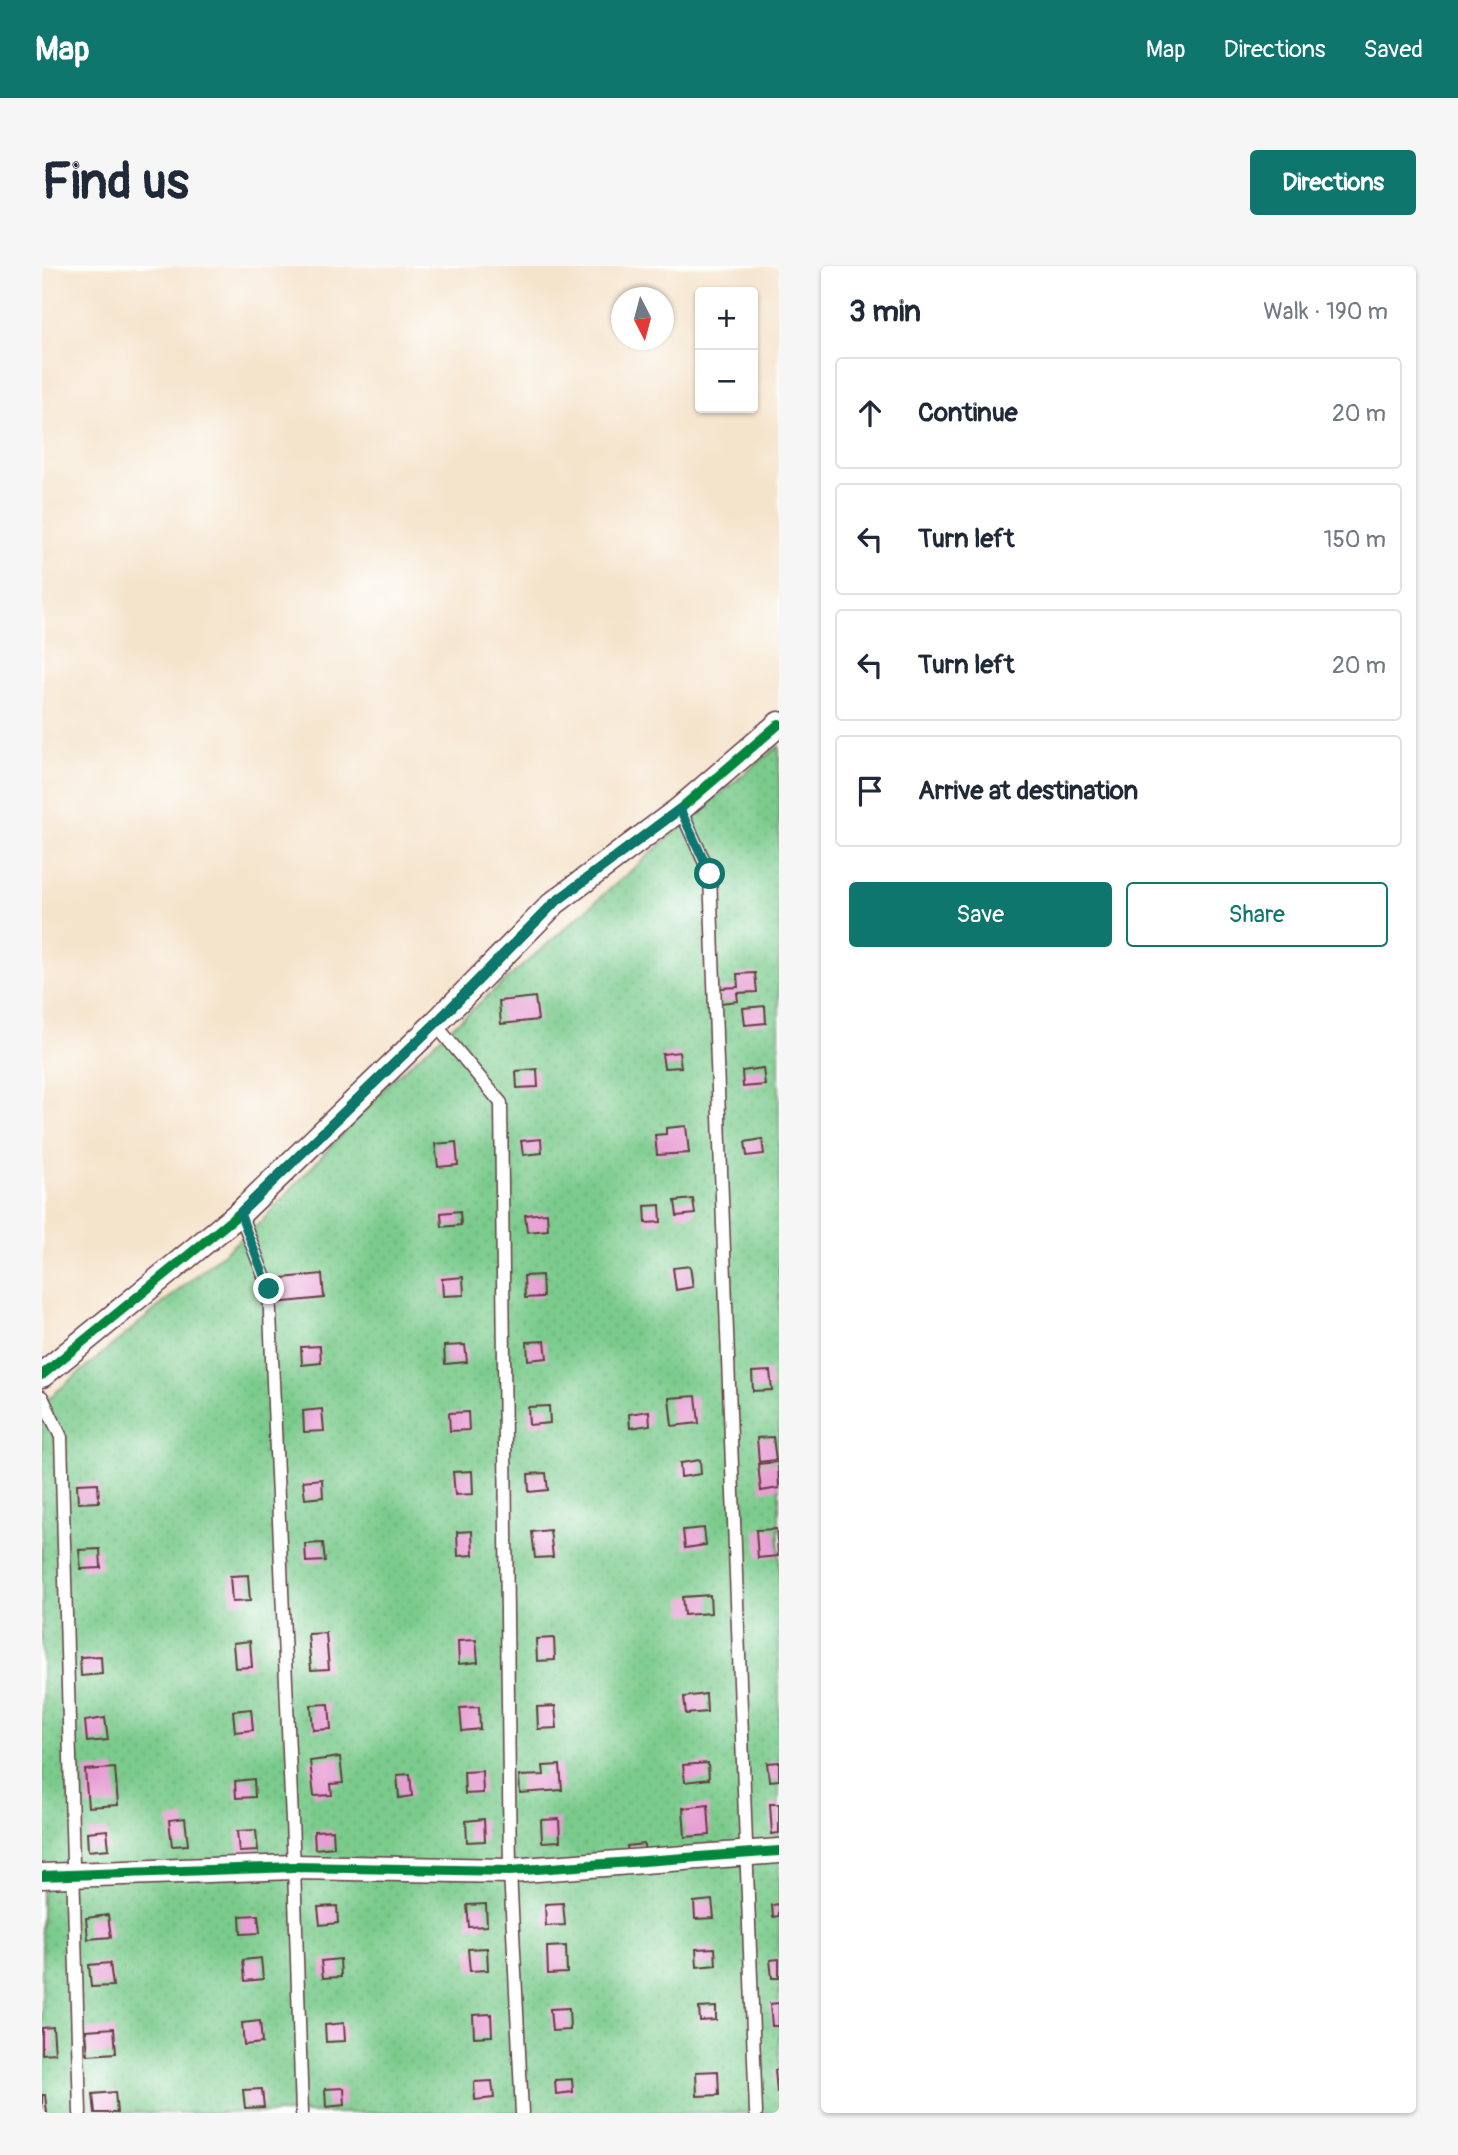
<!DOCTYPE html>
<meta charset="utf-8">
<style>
body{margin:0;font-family:Pangolin,sans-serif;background:#f6f6f7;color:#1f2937}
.controls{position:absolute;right:21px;top:21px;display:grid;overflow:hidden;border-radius:7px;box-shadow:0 2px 5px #0004}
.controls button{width:63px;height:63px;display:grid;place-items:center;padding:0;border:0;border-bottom:2px solid #e0e1e3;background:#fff;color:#1f2937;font:35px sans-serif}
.compass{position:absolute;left:569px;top:21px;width:63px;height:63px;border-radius:50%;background:#fff;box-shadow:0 2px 5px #0004;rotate:174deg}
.stop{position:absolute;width:21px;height:21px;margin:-16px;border:5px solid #0f766e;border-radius:50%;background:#fff}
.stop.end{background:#0f766e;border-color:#fff;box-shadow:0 2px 7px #0008}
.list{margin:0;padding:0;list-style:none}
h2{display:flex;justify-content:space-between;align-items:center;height:91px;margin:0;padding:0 28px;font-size:30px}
h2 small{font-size:23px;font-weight:400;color:#747a83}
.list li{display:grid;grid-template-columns:46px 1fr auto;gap:21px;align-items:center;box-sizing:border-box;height:112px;margin:0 14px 14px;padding:0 14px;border:2px solid #e0e1e3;border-radius:7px}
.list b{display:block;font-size:26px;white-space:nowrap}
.list em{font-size:23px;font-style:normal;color:#747a83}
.actions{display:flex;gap:14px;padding:21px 28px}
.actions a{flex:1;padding:16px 0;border:2px solid #0f766e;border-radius:7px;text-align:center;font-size:24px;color:#0f766e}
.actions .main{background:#0f766e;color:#fff}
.icon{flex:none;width:38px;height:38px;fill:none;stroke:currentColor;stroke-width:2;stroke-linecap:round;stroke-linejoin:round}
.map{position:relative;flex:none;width:737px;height:1847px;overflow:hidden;border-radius:7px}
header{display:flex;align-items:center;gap:42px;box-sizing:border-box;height:98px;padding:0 35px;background:#0f766e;color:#fff}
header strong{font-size:33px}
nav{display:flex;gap:38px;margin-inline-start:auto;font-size:24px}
.intro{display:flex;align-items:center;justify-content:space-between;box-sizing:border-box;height:168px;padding:0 42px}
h1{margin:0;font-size:49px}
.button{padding:18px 32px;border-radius:7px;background:#0f766e;color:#fff;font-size:24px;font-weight:700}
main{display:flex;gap:42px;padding:0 42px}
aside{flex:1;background:#fff;border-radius:7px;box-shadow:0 2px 5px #0004}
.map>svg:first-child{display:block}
</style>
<header>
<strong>Map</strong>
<nav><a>Map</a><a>Directions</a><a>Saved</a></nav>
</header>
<div class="intro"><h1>Find us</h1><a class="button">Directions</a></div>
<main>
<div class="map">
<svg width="737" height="1847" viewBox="0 0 737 1847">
<defs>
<pattern id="grass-dots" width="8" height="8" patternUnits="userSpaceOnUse" patternTransform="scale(1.75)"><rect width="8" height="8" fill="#7acb8c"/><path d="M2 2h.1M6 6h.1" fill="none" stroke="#6bae79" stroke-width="1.8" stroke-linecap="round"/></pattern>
</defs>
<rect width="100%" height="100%" fill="#fff"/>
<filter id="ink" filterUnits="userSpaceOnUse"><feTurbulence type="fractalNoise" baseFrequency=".0143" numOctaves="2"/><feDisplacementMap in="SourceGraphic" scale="14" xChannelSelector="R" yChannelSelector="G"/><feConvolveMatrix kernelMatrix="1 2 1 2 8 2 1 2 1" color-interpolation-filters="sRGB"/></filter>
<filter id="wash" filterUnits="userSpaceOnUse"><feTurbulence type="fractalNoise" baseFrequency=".00686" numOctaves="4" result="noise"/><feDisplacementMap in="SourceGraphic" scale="28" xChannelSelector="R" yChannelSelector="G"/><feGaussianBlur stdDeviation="1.57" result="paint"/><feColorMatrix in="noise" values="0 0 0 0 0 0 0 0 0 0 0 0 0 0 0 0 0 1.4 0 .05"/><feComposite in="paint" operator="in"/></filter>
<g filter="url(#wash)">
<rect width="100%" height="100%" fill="#f5e4cc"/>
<path fill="url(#grass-dots)" stroke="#62755c" stroke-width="2" d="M737,480v1367h-737v-709l220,-183 132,-143 319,-279z"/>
<g id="blocks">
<g fill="#e79ed3">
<path d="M713,707l2,19 -20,1 1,8 -17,2 -1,-15 18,-1 -1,-13z"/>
<path d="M493,731l3,23 -37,4 -2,-23z"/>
<path d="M723,740l1,17 -21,2 -2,-17z"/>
<path d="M637,786l2,15 -17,1 -2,-14z"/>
<path d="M721,802l2,17 -22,2 -1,-16z"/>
<path d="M495,803l1,18 -21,1 -1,-17z"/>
<path d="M644,860l3,27 -32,2 -2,-20 11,-1v-6z"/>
<path d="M499,873l1,14 -19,2 -2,-14z"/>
<path d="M720,873l2,15 -17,2 -2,-14z"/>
<path d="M414,876l2,23 -20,2 -3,-23z"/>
<path d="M651,933l2,15 -18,2 -2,-15z"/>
<path d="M618,939l1,17 -15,1 -1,-17z"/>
<path d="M418,945l1,14 -19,2 -1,-14z"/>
<path d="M505,947l1,17 -21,2 -2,-17z"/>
<path d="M648,1000l3,21 -17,3 -3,-22z"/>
<path d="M280,1008l2,24 -49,5 -2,-24z"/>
<path d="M500,1009l1,22 -18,1 -1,-22z"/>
<path d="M421,1011l1,18 -21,1 -1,-17z"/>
<path d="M503,1075l2,17 -19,2 -1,-18z"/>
<path d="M423,1079l2,17 -22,2 -1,-18z"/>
<path d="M278,1080l1,17 -19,2 -1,-18z"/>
<path d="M728,1105l2,19 -19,1 -1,-19z"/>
<path d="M654,1130l3,27 -27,3 -3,-28z"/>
<path d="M507,1140l1,17 -21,2 -1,-18z"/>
<path d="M280,1143l2,22 -20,1 -1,-21z"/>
<path d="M607,1145l1,14 -20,3 -1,-14z"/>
<path d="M426,1146l1,18 -19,1 -1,-18z"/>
<path d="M731,1171l3,23 -17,2 -2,-24z"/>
<path d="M658,1194l1,14 -20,3 -1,-14z"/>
<path d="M736,1196l1,26 -18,3 -3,-27z"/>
<path d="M430,1205l1,23 -18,1 -2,-23z"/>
<path d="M504,1207l2,17 -19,2 -1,-18z"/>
<path d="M280,1213l1,18 -18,2 -2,-18z"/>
<path d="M56,1217l1,19 -21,1 -1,-19z"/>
<path d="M662,1262l2,17 -21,3 -2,-18z"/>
<path d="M734,1263l2,27 -20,2 -2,-28z"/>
<path d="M508,1264l3,27 -18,1 -3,-26z"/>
<path d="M430,1265l1,24 -15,1 -1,-24z"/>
<path d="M281,1277l2,18 -19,1 -1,-18z"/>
<path d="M58,1283l1,19 -20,1 -2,-19z"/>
<path d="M206,1309l2,26 -18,1 -2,-26z"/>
<path d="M668,1329l1,18 -27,2 -2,-18z"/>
<path d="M284,1367l3,36 -18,1 -3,-36z"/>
<path d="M512,1372l1,22 -18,1 -1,-22z"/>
<path d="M434,1374l2,22 -19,2 -1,-23z"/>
<path d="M208,1375l2,26 -17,1 -2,-25z"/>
<path d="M59,1390l1,18 -21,2 -1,-19z"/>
<path d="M664,1428l1,18 -21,2 -2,-17z"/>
<path d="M287,1438l2,25 -18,1 -2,-25z"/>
<path d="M513,1440l2,22 -19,1 -1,-22z"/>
<path d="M437,1441l1,22 -18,2 -2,-23z"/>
<path d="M209,1443l2,21 -18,2 -2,-21z"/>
<path d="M63,1452l3,22 -21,2 -2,-21z"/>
<path d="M298,1491l3,26 -12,1 1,11 -18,1 -4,-35z"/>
<path d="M737,1496v18l-10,1 -2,-18z"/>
<path d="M666,1497l1,16 -24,3 -2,-17z"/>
<path d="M518,1499l2,25 -42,3 -1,-17 25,-1 -1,-9z"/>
<path d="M73,1502l3,37 -30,2 -3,-37z"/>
<path d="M440,1505l1,22 -18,1 -1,-22z"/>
<path d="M368,1508l2,22 -13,2 -2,-23z"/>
<path d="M212,1513l1,18 -19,1 -1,-17z"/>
<path d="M728,1538h9v29l-7,1z"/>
<path d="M666,1539l2,30 -25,2 -2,-29z"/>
<path d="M143,1552l3,27 -16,1 -3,-26z"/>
<path d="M442,1553l1,22 -18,1 -1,-21z"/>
<path d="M517,1553l1,22 -18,1 -1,-22z"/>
<path d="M65,1564l2,19 -21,2 -1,-19z"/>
<path d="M214,1564l2,21 -19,1 -2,-21z"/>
<path d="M291,1564l1,17 -19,2 -1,-18z"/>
<path d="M602,1578l1,13 -17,1 -1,-12z"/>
<path d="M670,1634l2,18 -19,1 -1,-17z"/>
<path d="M521,1637l2,22 -19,1 -1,-22z"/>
<path d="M444,1638l1,22 -18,1 -2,-22z"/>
<path d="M737,1638v12l-6,1 -1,-12z"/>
<path d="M295,1640l1,17 -18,2 -2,-18z"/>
<path d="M66,1649l3,22 -23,2 -2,-21z"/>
<path d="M216,1649l2,18 -19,1 -1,-18z"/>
<path d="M524,1680l1,27 -19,1 -1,-27z"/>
<path d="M445,1682l1,22 -18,1 -2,-22z"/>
<path d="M673,1682l1,17 -19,2 -1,-18z"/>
<path d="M219,1692l2,21 -18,2 -2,-21z"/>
<path d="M298,1693l1,18 -18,1 -2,-17z"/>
<path d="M737,1693v19h-7l-2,-18z"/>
<path d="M68,1697l3,23 -22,1 -2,-22z"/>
<path d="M737,1737v23h-7l-2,-22z"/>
<path d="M674,1741v13l-16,1 -1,-13z"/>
<path d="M527,1742l1,22 -18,1 -2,-22z"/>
<path d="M449,1748l1,22 -18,1 -1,-22z"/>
<path d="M218,1755l2,22 -18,2 -2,-22z"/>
<path d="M302,1757l1,18 -19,1 -1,-17z"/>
<path d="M11,1761l2,26 -13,1v-26z"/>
<path d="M72,1762l2,25 -28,2 -2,-25z"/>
<path d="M737,1803v23h-2l-2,-22z"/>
<path d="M676,1805l1,24 -22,1 -1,-24z"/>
<path d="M530,1813l1,13 -17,2 -1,-14z"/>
<path d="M450,1815l2,17 -19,2 -1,-18z"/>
<path d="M302,1822l1,17 -19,2 -1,-18z"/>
<path d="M220,1823l2,18 -19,1 -2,-18z"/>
<path d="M73,1826l2,21h-22l-2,-19z"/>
<path d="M0,1829h3l2,18h-5z"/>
</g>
</g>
</g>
<g filter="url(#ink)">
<use href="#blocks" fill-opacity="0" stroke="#643d43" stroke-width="2"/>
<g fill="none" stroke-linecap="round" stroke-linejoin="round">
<defs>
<g id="lane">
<path d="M638,543l30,65 46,1239"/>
<path d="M393,758l66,79 9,768 12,242"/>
<path d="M198,947l29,76 25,578 8,246"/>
<path d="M0,1131l19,40 19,676"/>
</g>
<g id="street">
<path d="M0,1109l198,-162 195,-189 119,-121 126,-94 99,-85"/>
<path d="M0,1610l252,-9 216,4 269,-20"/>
</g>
</defs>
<use href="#lane" stroke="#643d43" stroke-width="15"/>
<use href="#street" stroke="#643d43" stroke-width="27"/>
<use href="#lane" stroke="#fff" stroke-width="12"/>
<use href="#street" stroke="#fff" stroke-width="24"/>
<defs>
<g id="cycleway">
<path d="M0,1109l198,-162 195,-189 119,-121 126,-94 99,-85"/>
<path d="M0,1610l252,-9 216,4 269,-20"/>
</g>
</defs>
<use href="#cycleway" stroke="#fff" stroke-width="15"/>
<use href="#cycleway" stroke="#00873e" stroke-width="10"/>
</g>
</g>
<g fill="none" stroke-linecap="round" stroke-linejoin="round" filter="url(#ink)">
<path stroke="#0f766e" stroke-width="9" d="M227,1023l-29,-76 195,-189 119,-121 126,-94 30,65"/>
</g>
</svg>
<div class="controls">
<button>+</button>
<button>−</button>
</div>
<svg class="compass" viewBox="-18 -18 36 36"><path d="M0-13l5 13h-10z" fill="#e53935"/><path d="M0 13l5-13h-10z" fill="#747a83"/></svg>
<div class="stop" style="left:668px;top:608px"></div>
<div class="stop end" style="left:227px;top:1023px"></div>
</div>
<aside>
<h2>3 min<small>Walk · 190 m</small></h2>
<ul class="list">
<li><svg class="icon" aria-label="ahead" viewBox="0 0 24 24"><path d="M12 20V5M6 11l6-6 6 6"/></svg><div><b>Continue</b></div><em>20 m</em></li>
<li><svg class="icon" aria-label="left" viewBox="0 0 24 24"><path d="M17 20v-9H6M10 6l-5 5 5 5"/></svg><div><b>Turn left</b></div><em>150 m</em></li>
<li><svg class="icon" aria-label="left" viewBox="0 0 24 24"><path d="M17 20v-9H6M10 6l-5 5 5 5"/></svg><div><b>Turn left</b></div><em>20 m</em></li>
<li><svg class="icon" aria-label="arrive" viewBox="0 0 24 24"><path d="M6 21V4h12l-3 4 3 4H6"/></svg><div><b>Arrive at destination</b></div></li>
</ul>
<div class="actions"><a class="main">Save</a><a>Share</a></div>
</aside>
</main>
